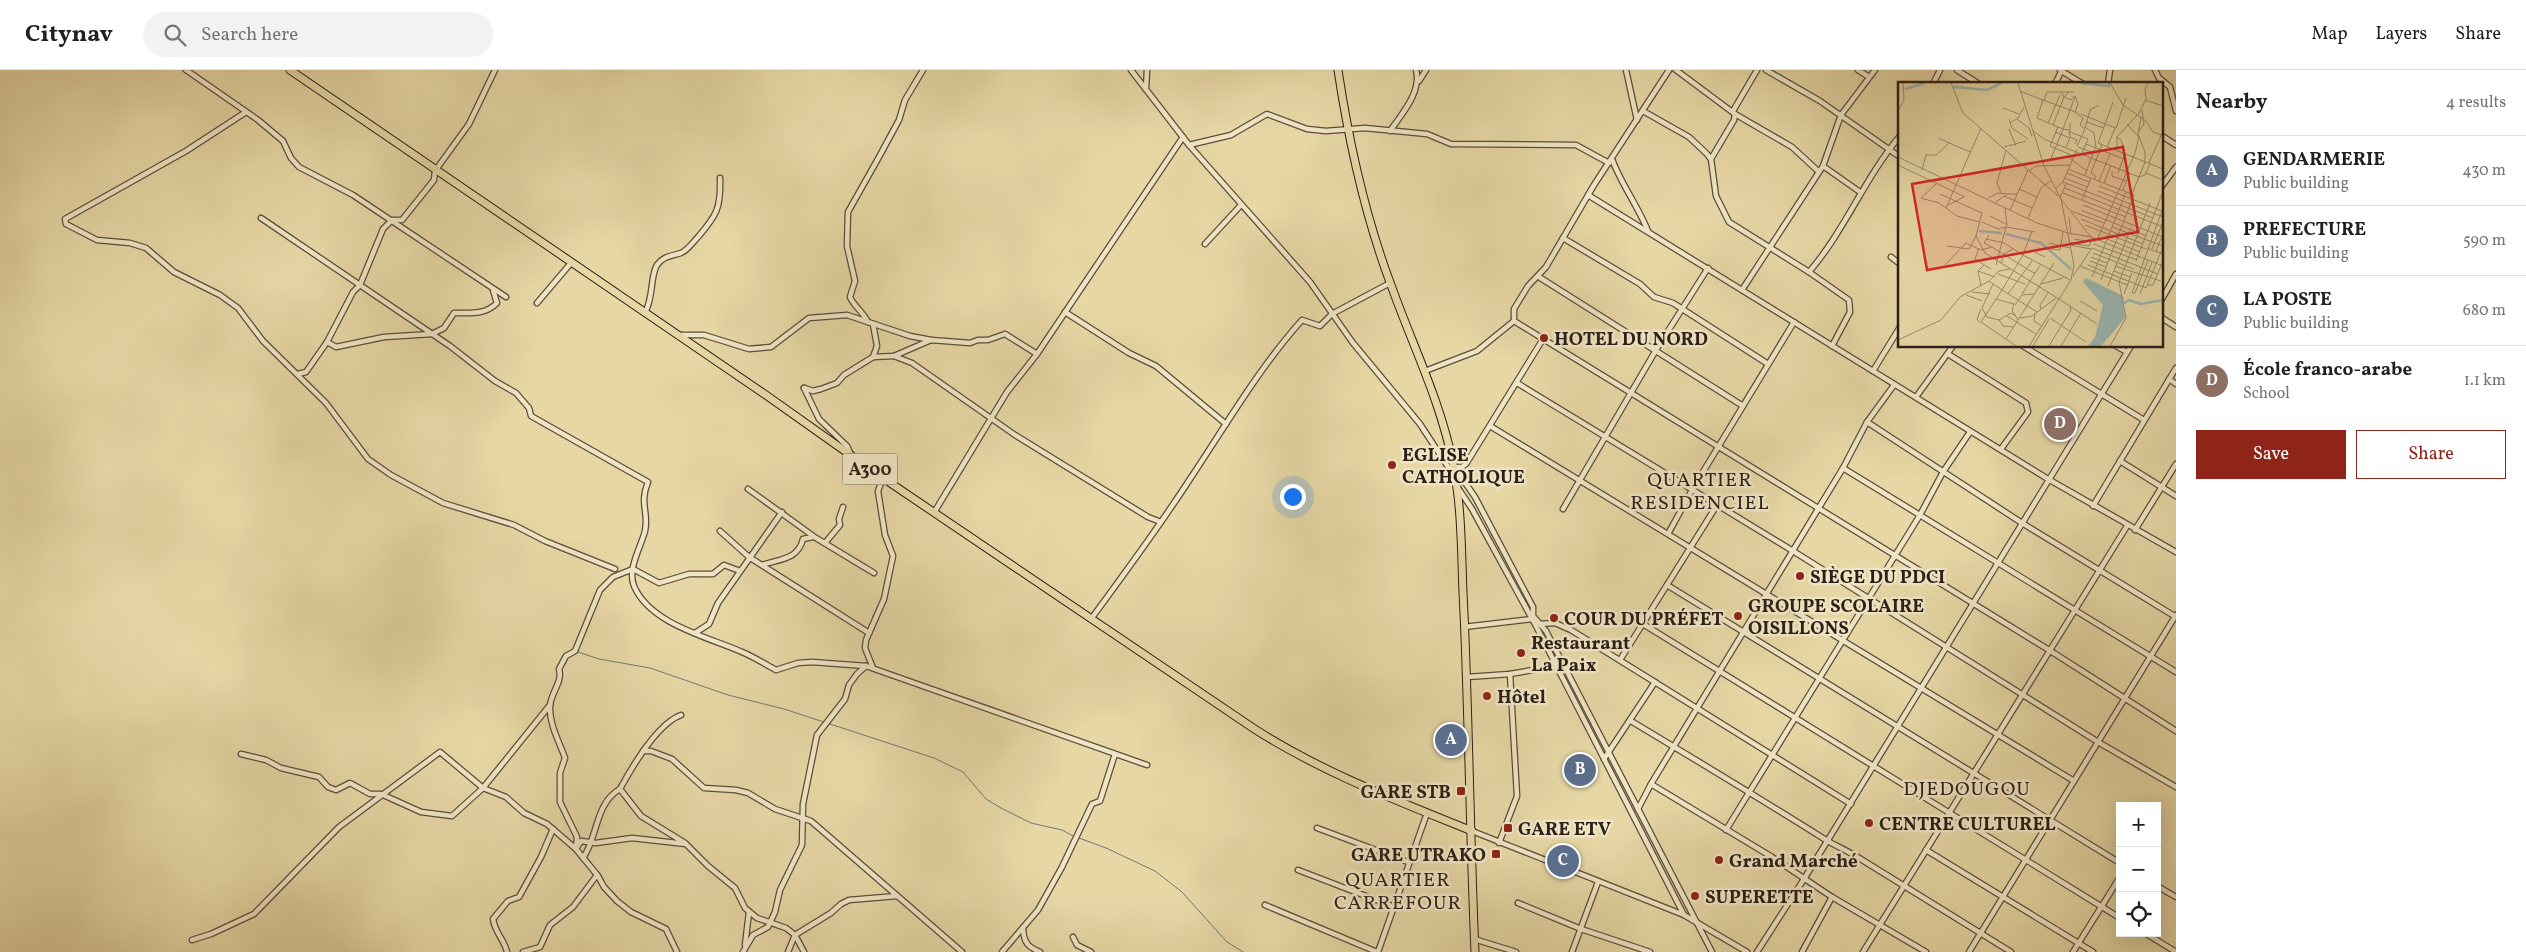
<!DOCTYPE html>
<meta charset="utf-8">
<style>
body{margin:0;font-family:Vollkorn,serif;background:#f2f2f2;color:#202124}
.controls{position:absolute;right:15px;bottom:15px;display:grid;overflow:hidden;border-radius:0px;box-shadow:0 5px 20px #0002}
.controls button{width:45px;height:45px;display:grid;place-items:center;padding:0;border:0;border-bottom:1px solid #e0e0e0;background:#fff;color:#202124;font:25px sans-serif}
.you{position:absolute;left:1292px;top:426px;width:18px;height:18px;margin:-12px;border:4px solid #fff;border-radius:50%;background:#1a73e8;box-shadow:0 0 0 8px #1a73e833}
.badge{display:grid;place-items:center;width:32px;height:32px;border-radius:50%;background:#8f2418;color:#fff;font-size:16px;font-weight:700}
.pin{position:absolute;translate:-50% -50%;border:2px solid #fff;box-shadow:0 1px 5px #0006}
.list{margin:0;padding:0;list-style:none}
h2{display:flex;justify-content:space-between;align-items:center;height:65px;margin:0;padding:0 20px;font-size:21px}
h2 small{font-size:16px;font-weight:400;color:#757577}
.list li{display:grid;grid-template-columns:32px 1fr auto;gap:15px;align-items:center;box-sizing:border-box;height:70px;padding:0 20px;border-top:1px solid #e0e0e0}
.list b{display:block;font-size:19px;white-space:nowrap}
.list p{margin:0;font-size:16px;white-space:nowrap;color:#757577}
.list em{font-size:16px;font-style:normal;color:#757577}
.actions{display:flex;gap:10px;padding:15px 20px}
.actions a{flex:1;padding:11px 0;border:1px solid #8f2418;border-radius:0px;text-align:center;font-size:18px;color:#8f2418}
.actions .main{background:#8f2418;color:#fff}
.icon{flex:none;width:28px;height:28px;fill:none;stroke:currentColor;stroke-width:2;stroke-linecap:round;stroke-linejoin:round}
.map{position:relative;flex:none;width:2176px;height:882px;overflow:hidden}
header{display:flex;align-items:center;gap:30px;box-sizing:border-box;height:70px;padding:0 25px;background:#fff;border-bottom:1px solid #e0e0e0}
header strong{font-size:24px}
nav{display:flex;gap:28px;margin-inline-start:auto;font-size:18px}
.search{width:350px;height:45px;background:#f2f2f2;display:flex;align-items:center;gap:12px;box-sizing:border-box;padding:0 18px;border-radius:28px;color:#757577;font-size:19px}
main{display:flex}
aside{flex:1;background:#fff}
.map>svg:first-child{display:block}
</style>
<header>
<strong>Citynav</strong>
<div class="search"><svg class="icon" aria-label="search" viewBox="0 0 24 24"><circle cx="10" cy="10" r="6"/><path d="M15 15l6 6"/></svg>Search here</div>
<nav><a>Map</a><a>Layers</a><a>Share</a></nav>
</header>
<main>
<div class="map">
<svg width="2176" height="882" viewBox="0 0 2176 882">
<rect width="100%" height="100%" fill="#e6d7a5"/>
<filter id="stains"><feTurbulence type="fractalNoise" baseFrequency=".004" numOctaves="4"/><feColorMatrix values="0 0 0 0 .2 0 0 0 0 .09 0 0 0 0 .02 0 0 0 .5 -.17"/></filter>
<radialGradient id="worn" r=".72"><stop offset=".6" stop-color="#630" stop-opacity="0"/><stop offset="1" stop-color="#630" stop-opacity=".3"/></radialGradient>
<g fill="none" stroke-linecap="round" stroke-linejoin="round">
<g stroke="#6e7a74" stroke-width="1">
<path d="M578,582l21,7 51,9 78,27 56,14 150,49 29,14 23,27 15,9 30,15 31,7 13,7"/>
<path d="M1079,768l27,10 49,23 27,21 45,50 16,10"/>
</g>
<defs>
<g id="minor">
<path d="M186,0l72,50 25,21 8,17 8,9 54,28 153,102"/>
<path d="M1131,0l58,75 121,137 43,61 67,81 34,52"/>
<path d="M1626,0l11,50"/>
<path d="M1669,0l-75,115 -48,82 -18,19 -14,23v12l535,329 127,81"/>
<path d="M1676,0l59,44 -1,6 -23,39"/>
<path d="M1766,0l54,31 80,56"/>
<path d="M1858,0l11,7"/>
<path d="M1957,0l22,14"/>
<path d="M2060,0l23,14"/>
<path d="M2155,0l4,8 11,9 6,24"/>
<path d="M1419,11l7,-11"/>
<path d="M1933,14l7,-14"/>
<path d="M2055,14l7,-14"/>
<path d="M2108,14l2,-14"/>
<path d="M1146,19l1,-19"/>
<path d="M1643,41l46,26 17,16 5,6 5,37 13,26 80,50"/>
<path d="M1733,41l24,-41"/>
<path d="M246,42l-60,39 -121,68 1,5 31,16 33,3 16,5 28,24 46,23 18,13 25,33 63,62 42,56 23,16 52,28 71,22 31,16 70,28"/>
<path d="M1735,44l57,33 26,24"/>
<path d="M1390,61c12,-17 32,-40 26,-61"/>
<path d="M2162,66l14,9"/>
<path d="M1189,75l42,-10 36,-21 40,15 19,2 39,-3 62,6 24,10 125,1 33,18"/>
<path d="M1612,89c9,25 26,47 36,72"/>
<path d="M1823,96l37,26"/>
<path d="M2162,116l14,-19"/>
<path d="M1588,125l460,284 128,73"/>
<path d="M261,148l189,128 45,35 21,12 13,15 2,8 117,66c-9,22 1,30 -3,49 -4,16 -18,38 -11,55 16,38 74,51 108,66 12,5 23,12 34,18l22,-7 14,-1 54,4 281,99"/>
<path d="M1563,168l77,46 14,13 19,6 95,61"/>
<path d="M1205,174l36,-39"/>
<path d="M1891,187l9,7"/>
<path d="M1539,207l204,129"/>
<path d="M1742,220l81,-124 18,-51 34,-45"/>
<path d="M2162,229l14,-25"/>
<path d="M537,233l34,-40"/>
<path d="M1065,242l64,41 27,13 70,58"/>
<path d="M645,243c9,-17 5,-37 12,-48 6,-9 15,-9 24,-12 7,-3 12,-11 17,-16 19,-22 23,-29 22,-59"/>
<path d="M2162,248l14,9"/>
<path d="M868,252c-5,-10 -15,-17 -18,-25l5,-16 -8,-35 1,-34 31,-55 20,-37 6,-20 18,-30"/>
<path d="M873,254l4,22 -4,11"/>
<path d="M680,265h24l45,14 22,-2 38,-29 38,-3 63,21 21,4"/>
<path d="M327,272l9,5 48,-10 48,-3 12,-6 10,-15c17,0 31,2 43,-10l-4,-13"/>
<path d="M1832,276l18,-34 -1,-12 -40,-28c35,-40 56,-95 91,-136"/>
<path d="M2023,276l121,74"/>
<path d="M2116,276l11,6"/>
<path d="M1948,284l78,49 2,9 -27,37"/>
<path d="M894,286l18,7 103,72 133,82 13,5"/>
<path d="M1425,301l52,-20 37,-30"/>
<path d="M1873,301l27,-44"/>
<path d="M298,304l8,-2 21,-30 26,-50 7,-7 23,-56 9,-9h10l32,-40 1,-9 34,-47 26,-54"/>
<path d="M2169,309l7,5"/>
<path d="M1517,313l276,168 305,191 78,45"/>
<path d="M804,318l9,3 8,-2 16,-6 7,-8 29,-18 21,-1 37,-16 39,3 8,-3h10l17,-6 32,20"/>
<path d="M804,318l15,31 28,27 3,7"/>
<path d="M1916,327l37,-51"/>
<path d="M1867,352l155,101 154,94"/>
<path d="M1490,356l584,355"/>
<path d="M2120,391l56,35"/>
<path d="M1454,397h8l4,-3 77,-125"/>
<path d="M1455,398l20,29 58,110v9l13,15 166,321"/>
<path d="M1843,398l333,204"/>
<path d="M1458,418l14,21 64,117 148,289"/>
<path d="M748,419l68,49 58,35"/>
<path d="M2093,436l83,-138"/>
<path d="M1563,439l93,-159 52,-82"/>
<path d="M935,441l72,-119 30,-38 146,-217"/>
<path d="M2135,460l41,-66"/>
<path d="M720,461l29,26 120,76"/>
<path d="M1668,464l24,-44 102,-168"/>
<path d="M825,473l15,-18 -1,-6 4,-12"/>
<path d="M762,495c17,-6 36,-5 41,-26l10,-2"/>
<path d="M633,499l-20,8 -13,13 -25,61 -9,5 -7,13c4,13 -8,23 -9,37 -1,18 9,35 15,52l-5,15v29l17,35 -1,12 22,27 6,11 13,14 14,11 35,17 11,23"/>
<path d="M633,499l26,14 30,-9h24l11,-9 16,6"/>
<path d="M1667,515l453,278"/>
<path d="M1091,549c34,-46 68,-92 99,-140 36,-54 69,-111 112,-159l18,6 12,-12 58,-31"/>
<path d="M1539,554l16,-1 16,7 280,174"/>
<path d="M1643,554l477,294"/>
<path d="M1464,557l68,-8"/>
<path d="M695,563l14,-9 9,-21 64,-91"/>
<path d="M1620,590l97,-155"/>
<path d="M873,598l-8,-20 1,-8 18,-41 9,-43 -8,-21 -7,-44 5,-13"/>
<path d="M1467,607l43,-3 46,-8"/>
<path d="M681,645c-24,9 -49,52 -61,74l21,27 44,27"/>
<path d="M1631,651c65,39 130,78 195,119 10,6 22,11 33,18 51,31 101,63 152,94"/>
<path d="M643,681h8l21,8 32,29 32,2 12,3 27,16 36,12 151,131"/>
<path d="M241,684l25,6 15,8 38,9 9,10 8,3 14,-7 20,11h11l40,18 31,4 31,-28 67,-83"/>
<path d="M1604,689l51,-77"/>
<path d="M1651,714l121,73 60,40 94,55"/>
<path d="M1638,739l13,-25 192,-316 24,-46 27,-37"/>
<path d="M1317,758l91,34"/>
<path d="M1726,760l194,-315 23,-43 27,-40"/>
<path d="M1472,761l212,84 63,37"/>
<path d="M1499,773l18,-47 -7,-122"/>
<path d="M1926,780l167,102"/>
<path d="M583,788c15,-21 12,-55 37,-69"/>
<path d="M1298,800l94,36"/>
<path d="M2157,816l19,11"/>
<path d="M1518,833l63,26 69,23"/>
<path d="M1265,835l112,47"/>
<path d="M1023,859c1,14 5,18 17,23"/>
<path d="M2145,863l31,19"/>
<path d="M1073,867l4,8 14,7"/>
<path d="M1474,869l42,13"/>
<path d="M192,870l19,-6 43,-20 85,-87 101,-75 43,36 23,9 18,16 23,11 29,25 5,-8 15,2 36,-5 54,6 22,22 27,22 10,20 12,10 29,10 9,7 9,17"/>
<path d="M745,875l4,-33"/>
<path d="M507,882c-3,-13 -12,-19 -14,-33l15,-18 11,-4 22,-40 12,-28"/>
<path d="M523,882l17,-5 10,-22 23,-18 24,-32"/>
<path d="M743,882l10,-17 15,-8 7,-15 5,-22 22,-45 1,-41 14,-69 28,-36 4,-14 8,-11 9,-8"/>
<path d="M788,882l7,-17 36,-22 10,-9 8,-4 48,-4"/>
<path d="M1002,882l36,-42 24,-43 30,-63 8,-3 15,-47"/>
<path d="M1378,882l49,-139"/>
<path d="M1572,882l26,-70"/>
<path d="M1757,882l47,-73 327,-533"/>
<path d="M1802,882l30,-55"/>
<path d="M1863,882l264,-426"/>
<path d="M1969,882l207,-337"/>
<path d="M2073,882l47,-75"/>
</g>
<g id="trunk">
<path d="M290,0l473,323 120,85 370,250c68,44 145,73 219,103"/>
<path d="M1338,0c11,73 27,146 53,215 21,59 50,117 62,179 10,48 8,100 11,149 5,113 6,226 11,339"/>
</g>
</defs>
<use href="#minor" stroke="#5a4c3a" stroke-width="7"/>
<use href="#trunk" stroke="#2c1e17" stroke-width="9"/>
<use href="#minor" stroke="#efe5c4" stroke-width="4.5"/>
<use href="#trunk" stroke="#e6d7a5" stroke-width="7"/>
</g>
<g fill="#8f2418" stroke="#efe5c4" stroke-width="2">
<circle cx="1544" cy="268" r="5"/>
<circle cx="1392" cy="395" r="5"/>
<circle cx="1800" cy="506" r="5"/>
<circle cx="1738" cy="546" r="5"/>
<circle cx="1554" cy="548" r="5"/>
<circle cx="1521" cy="583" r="5"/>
<circle cx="1487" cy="626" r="5"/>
<rect x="1456" y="716" width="10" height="10" rx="2.5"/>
<circle cx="1869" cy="753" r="5"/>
<rect x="1503" y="753" width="10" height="10" rx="2.5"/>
<rect x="1491" y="779" width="10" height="10" rx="2.5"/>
<circle cx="1719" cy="790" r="5"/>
<circle cx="1695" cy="826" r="5"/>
</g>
<g text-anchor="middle" stroke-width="5" stroke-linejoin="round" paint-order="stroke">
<rect fill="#efe5c4" stroke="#665a4b" stroke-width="1" x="842.5" y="383.5" width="55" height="31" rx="4"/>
<g font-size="18" font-weight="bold" fill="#2c1e17">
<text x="870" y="405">A300</text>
</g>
<g font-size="19" font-weight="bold" fill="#2c1e17" stroke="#efe5c4" text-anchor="start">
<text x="1554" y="275">HOTEL DU NORD</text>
<text x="1402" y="391">EGLISE<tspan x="1402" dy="22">CATHOLIQUE</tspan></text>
<text x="1810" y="513">SIÈGE DU PDCI</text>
<text x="1748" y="542">GROUPE SCOLAIRE<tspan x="1748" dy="22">OISILLONS</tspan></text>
<text x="1564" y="555">COUR DU PRÉFET</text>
<text x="1531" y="579">Restaurant<tspan x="1531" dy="22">La Paix</tspan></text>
<text x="1497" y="633">Hôtel</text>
<text x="1451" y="728" text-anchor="end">GARE STB</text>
<text x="1879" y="760">CENTRE CULTUREL</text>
<text x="1518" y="765">GARE ETV</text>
<text x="1486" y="791" text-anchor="end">GARE UTRAKO</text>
<text x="1729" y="797">Grand Marché</text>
<text x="1705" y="833">SUPERETTE</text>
</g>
<g font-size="20" letter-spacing="1" fill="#2c1e17" stroke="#efe5c4">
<text x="1700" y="416">QUARTIER<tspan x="1700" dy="23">RESIDENCIEL</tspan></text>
<text x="1967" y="725">DJEDOUGOU</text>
<text x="1398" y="816">QUARTIER<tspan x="1398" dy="23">CARREFOUR</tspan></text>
</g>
</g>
<g transform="translate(1898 12)">
<rect width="265" height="265" fill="#e6d7a5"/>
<path d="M188,196l37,18 2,22 -24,28h-13l7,-9 8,-32 -20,-23z" fill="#9ab7b2"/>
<path fill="none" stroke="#9ab7b2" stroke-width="2.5" d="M183,1l28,3v-3M56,5l33,3 15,-7M7,7l20,-6M81,149l23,2M108,152l35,9 30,26M226,221l5,-3 12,4 22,-4"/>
<path fill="none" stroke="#9c8d6c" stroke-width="1" d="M53,1l12,30 95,83M120,1l26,83 17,33 13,66 -3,15 -42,66M212,1l13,22 23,16 7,11 10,3M122,9l23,9M171,10l-5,5 7,3 3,-4M177,14l3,8 -3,8 8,6 -3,7 5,4 -8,17M177,15l-5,13 5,2M146,18l3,-8h27M247,18l18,6M105,26l16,6M0,29l6,-11 -1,-17M183,32l24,10 8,-22M111,37l3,9 16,11M119,37l12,9 3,8M189,40l17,6M112,41l8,-5 6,-11M150,41l12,-28M172,41v9l18,7 -6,14M155,43l11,-28 -2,-4M160,45l-8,19 19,8 2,6M187,45l9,6 2,15M187,46l5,-18 9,-5M218,46l-11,-4 -7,19 65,26M218,46l10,-30M111,47l7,17M135,49l13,9 93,37 6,-2 5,-11M241,49l5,-7 -2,-14M157,50l15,6 -4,9M218,55l5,3 4,14 -7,19M40,56l32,14M188,62l38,15M106,65l22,-6M180,65l16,6M209,65l8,-19M219,68v-13l22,-24 7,-14 -1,-10 3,-6M0,75l139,66 31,10M174,78l15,11M152,79l13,-32 7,-19 -27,-10 -6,18 21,9 5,2 6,1 1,7 7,3 -2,4M251,81l14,-32M0,83l67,32M170,87l66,26 -33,85M24,88l4,-15h10l13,-12M131,89l7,-5 34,-1M214,89v5l14,5M169,91l22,9M248,91l17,7M187,93l10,-27M167,96l22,9M197,97v-4l-4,-2 11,-28M201,99l11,-27M165,100l90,36M206,101l7,-18M168,102l-6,14 35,44M201,104l63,25M158,106l7,-6 14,-33M167,106l98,39M121,107l18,8M225,108l7,-18M200,109l65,26M103,111l-4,-10 9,-33M165,111l63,24M42,112l42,19 -6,23 9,17 74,46M234,112l13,-32v-10l-7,-18 3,-17M106,114l28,12M23,116l18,5 18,13 23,6M23,116l15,-14M90,116l10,-5 9,1M184,118l9,-22M98,120l11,-8h10M50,123l16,-8M185,123l80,32M48,126l35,-80M107,126l2,18M112,128l18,-40M183,128l66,26M173,129l33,12M92,134l16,8M171,135l2,16M130,136l13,-30 10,-7M183,137l62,25M84,140l16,7 8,-2 29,5M187,143l61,24M214,145l51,19M170,151l23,4 72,29M91,153l-5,8 7,4M88,157l18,4 19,12 9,-24M176,157l17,3M209,157l33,13M199,158l38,-87 4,-16 -12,-13M151,161l21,5M172,161l19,3 2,-4M196,162l43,16M172,163l21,4M49,164l22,3 7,-13M81,166l-4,11 16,10M194,166l66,26M249,166l16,6M254,167l11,-27M133,168l14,7M258,169l7,-17M151,170l3,-3 8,1 3,-18M195,171l41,16M193,175l16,6M250,178l-13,33h-3l31,-85M192,179l16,6M238,179l26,-67M103,181l3,-9 9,-5M47,183l21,-22 15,7 11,-3 40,25 3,1 5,-7M86,183l-6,6 17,6M98,183l10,-38M190,183l58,23 17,-41M182,184l47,19M217,184l46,15M80,189l3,15M216,189l16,6M100,192l27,10M175,194l19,-28M194,195l34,-85M91,199l10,-10 11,-2M95,202l-11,24 5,9 12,3 4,6 11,1M143,202l22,-6M250,203h5l10,-24M210,204l23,-58M74,210l18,2M110,212l24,-33M124,212l13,-21M226,212l8,-21M242,212l12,-32M68,213l16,6M98,217l18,5 -2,6 6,10M161,217l38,25M182,219l17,10M117,223l7,-10 12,-1M143,227l-1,-4 8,-12M137,231l-1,8 8,5M109,234l29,18M122,236l12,-2 24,-18M152,236l36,24M101,238l12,-7 5,3M82,241l-3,-4 4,-10M108,257l48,-76M0,258l43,-20 19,-23 29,-16 13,9 21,-35 47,25M118,264l-35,-24 21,-32 35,22M135,264l16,-27M151,264l22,-36 -1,-4M163,264l20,-33M212,264l16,-28 -7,-36 31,-79"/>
<path fill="#d62828" fill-opacity="0.15" stroke="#d62828" stroke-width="2.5" d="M225,65l15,85 -211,38 -15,-86z"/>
<rect width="265" height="265" fill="none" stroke="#2c1e17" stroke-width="2.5"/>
</g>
<rect width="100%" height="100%" filter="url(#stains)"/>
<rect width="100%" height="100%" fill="url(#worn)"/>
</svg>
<div class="controls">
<button>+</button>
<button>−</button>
<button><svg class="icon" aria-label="locate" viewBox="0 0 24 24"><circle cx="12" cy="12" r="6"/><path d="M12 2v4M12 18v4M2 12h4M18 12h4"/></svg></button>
</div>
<div class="you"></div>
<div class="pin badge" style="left:1451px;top:670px;background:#5c6f8a">A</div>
<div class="pin badge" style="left:1580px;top:700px;background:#5c6f8a">B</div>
<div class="pin badge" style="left:1563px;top:791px;background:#5c6f8a">C</div>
<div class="pin badge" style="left:2060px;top:354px;background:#8d6e63">D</div>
</div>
<aside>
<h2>Nearby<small>4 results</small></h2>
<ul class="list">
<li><span class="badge" style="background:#5c6f8a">A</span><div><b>GENDARMERIE</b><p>Public building</p></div><em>430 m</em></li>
<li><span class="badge" style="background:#5c6f8a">B</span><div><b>PREFECTURE</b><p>Public building</p></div><em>590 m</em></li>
<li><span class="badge" style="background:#5c6f8a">C</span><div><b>LA POSTE</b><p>Public building</p></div><em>680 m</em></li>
<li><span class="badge" style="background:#8d6e63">D</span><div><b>École franco-arabe</b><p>School</p></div><em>1.1 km</em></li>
</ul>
<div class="actions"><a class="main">Save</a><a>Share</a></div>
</aside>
</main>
